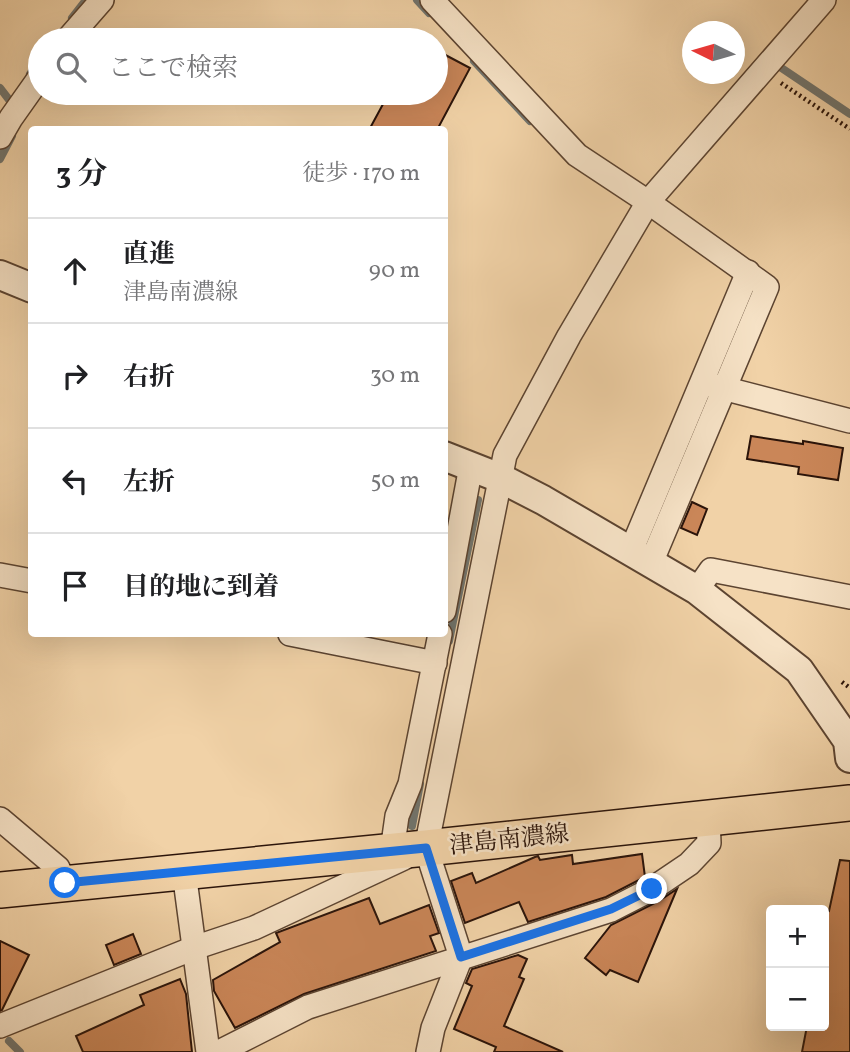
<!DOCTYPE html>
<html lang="ja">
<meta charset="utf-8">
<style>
body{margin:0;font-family:Vollkorn,"Noto Serif JP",serif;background:#f6f6f6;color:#202124}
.controls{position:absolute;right:21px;bottom:21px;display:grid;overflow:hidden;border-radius:7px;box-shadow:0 7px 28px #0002}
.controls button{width:63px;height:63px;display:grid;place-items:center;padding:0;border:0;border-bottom:2px solid #e0e0e0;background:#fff;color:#202124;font:35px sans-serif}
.compass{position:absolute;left:682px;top:21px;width:63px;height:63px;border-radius:50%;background:#fff;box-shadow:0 7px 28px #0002;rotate:275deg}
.stop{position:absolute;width:21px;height:21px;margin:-16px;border:5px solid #1a73e8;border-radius:50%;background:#fff}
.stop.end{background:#1a73e8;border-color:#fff;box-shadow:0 2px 7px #0008}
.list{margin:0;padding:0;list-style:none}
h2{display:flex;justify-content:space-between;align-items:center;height:91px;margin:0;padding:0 28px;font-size:30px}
h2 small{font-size:23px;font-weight:400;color:#757577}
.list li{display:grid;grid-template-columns:46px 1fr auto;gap:21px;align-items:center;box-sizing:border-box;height:105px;padding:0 28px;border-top:2px solid #e0e0e0}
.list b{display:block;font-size:26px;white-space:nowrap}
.list p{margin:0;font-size:23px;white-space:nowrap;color:#757577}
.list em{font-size:23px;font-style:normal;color:#757577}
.icon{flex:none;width:38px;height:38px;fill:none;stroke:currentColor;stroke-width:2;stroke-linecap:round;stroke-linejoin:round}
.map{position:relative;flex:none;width:850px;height:1052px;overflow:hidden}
.search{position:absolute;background:#fff;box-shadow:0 7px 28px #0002;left:28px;top:28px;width:420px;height:77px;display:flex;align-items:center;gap:18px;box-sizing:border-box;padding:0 24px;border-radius:38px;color:#757577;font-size:26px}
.panel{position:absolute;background:#fff;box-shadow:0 7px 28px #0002;left:28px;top:126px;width:420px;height:511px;border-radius:7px}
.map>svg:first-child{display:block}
</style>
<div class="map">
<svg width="850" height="1052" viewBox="0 0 850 1052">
<rect width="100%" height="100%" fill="#f1d2a7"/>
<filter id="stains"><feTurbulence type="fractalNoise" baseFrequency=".00286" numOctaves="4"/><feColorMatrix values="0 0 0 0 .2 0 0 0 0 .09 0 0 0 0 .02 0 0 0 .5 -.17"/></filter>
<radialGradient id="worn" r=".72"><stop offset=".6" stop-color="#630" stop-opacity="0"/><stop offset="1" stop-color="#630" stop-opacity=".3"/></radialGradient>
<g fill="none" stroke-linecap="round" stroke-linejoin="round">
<g stroke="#71756f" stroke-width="8">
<path d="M417,0l12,13"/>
<path d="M72,18l14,-18"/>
<path d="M474,61l56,60"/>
<path d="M780,67l70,47"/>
<path d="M30,74l10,-14"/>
<path d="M0,88l10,13"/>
<path d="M0,159l12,-23"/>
<path d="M717,377l36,-87"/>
<path d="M449,641l29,-141"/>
<path d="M412,826l8,-42"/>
<path d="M9,1041l11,11"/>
</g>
</g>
<g fill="#ca8658" stroke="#2b140a" stroke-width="2">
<path d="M436,50l34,18 -33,62h-68l20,-37h47z"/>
<path d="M751,436l52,8v-3l40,7 -5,32 -40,-6 1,-7 -52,-8z"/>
<path d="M692,502l15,7 -10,26 -16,-7z"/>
<path d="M642,854l3,23 -39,20 -78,25 -9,-20 -54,21 -14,-42 21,-8 4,10 59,-26 3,-1 2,4 32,-5 1,9z"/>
<path d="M840,860l10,1v191h-48l5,-26h17v-116l5,1z"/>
<path d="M677,889l-39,93 -28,-12 -4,5 -21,-17 26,-33 48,-24z"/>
<path d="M369,898l11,26 49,-19 10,28 -9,3 6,15 -132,43 -69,34 -21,-37 -1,-11 67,-38 -4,-9z"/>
<path d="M133,934l8,20 -27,11 -8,-20z"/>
<path d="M0,941l29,14 -27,55 -2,1z"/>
<path d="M518,955l9,4 -8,18 5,2 -20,47 59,26h-69l2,-5 -42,-18 18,-43 -6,-3 6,-14z"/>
<path d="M180,979l6,15 6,58h-109l-7,-16 68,-31 -4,-10z"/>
</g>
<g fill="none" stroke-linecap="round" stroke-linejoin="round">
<defs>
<g id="minor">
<path d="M432,0l145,155 71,47 119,85 -116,276"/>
<path d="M67,40l35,-40"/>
<path d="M0,137l11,-19 29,-41"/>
<path d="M711,385l139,36"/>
<path d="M631,551l117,-279"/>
<path d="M0,575l32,6"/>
<path d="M697,590l14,-20 139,27"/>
<path d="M444,611l27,-145"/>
<path d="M290,634l145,29"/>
<path d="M0,819l58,49 7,15"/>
<path d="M392,851l5,-35 13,-32 30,-150"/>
<path d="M184,872l24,180"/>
<path d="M0,1026l194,-78 60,-20 150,-70"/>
<path d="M219,1052l89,-45 303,-97 41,-21 37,-25 20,-21 -1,-25"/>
<path d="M428,1052l5,-24 28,-71 -35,-109 79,-393 64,-119 79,-134 176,-202"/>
</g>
<g id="tertiary">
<path d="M0,275l32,13"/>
<path d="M444,456l56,22 43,22 154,90 102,80 49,71 2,17"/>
</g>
<path id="primary" d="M0,890l426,-42 424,-45"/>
</defs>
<use href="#minor" stroke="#5c4431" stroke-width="26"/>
<use href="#tertiary" stroke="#5c4431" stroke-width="32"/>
<use href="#primary" stroke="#2b140a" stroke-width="38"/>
<g stroke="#2b140a" stroke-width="4.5" stroke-dasharray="2 3.5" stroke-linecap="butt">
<path d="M781,83l69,46"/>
<path d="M842,682l8,6"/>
</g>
<use href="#minor" stroke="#f6e2c6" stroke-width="23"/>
<use href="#tertiary" stroke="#f6e2c6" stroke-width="28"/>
<use href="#primary" stroke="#f1d2a7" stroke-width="35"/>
</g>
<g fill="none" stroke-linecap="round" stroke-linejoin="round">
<path stroke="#1a73e8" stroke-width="9" d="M65,883l361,-35 35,109 150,-48 41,-20"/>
</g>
<g text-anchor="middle" stroke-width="5" stroke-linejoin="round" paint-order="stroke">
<g font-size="24" fill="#2b140a" stroke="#f6e2c6">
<text transform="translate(509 839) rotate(-6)" y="8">津島南濃線</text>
</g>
</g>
<rect width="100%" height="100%" filter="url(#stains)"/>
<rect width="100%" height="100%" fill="url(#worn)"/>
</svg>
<div class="controls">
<button>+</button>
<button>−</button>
</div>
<svg class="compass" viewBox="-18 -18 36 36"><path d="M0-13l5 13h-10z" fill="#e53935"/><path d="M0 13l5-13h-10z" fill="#757577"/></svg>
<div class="stop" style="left:65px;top:883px"></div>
<div class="stop end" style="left:652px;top:889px"></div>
<div class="search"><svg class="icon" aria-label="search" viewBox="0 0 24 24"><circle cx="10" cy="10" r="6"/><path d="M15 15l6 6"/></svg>ここで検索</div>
<section class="panel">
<h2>3 分<small>徒歩 · 170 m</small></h2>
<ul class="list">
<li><svg class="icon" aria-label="ahead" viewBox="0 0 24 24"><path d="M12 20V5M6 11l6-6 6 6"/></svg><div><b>直進</b><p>津島南濃線</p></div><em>90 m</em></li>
<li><svg class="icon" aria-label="right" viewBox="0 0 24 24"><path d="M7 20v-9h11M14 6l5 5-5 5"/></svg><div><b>右折</b></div><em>30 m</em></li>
<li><svg class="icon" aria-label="left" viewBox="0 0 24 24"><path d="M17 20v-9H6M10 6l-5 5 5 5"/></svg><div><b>左折</b></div><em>50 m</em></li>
<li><svg class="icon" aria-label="arrive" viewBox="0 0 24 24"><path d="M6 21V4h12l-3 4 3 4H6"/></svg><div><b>目的地に到着</b></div></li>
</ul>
</section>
</div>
